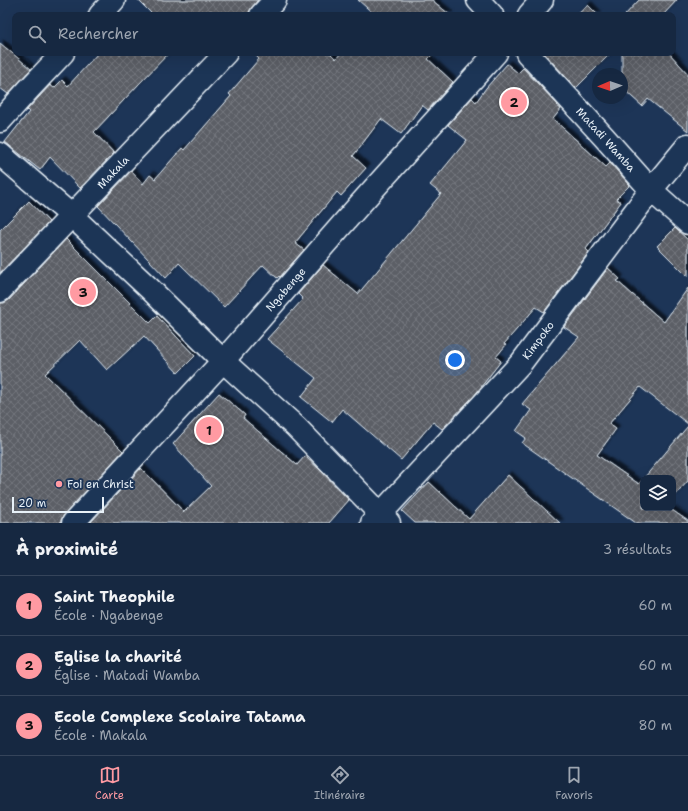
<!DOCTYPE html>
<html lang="fr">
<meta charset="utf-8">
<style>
body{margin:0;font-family:"Shantell Sans",sans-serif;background:#1f3048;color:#f1f3f6}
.controls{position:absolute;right:12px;bottom:12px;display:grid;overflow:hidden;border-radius:8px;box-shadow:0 4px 16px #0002}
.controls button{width:36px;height:36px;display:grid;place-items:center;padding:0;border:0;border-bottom:1px solid #35445a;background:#162841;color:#f1f3f6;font:20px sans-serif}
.compass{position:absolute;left:592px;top:68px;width:36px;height:36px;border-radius:50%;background:#162841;box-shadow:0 4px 16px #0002;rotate:268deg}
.scale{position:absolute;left:12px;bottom:10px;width:92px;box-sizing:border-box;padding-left:4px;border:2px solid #e8f1f8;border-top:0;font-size:11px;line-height:14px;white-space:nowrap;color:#e8f1f8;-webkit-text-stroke:3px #1d3557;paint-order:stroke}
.you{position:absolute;left:455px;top:360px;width:14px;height:14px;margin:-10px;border:3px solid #fff;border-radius:50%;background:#1a73e8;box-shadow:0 0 0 6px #1a73e833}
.badge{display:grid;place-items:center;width:26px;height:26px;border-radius:50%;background:#ff9aa2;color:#111;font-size:13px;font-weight:700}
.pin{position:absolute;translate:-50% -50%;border:2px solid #fff;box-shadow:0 1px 4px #0006}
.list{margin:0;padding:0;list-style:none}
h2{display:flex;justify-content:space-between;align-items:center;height:52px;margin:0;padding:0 16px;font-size:17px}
h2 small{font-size:13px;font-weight:400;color:#9ea6b1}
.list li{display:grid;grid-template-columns:26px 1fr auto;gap:12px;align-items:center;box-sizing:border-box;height:60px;padding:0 16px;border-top:1px solid #35445a}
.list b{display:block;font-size:15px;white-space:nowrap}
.list p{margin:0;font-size:13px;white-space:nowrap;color:#9ea6b1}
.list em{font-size:13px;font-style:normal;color:#9ea6b1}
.icon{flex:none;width:22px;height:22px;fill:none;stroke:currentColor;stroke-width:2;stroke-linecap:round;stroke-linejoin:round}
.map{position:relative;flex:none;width:688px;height:523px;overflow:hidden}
.search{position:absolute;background:#162841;box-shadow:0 4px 16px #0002;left:12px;right:12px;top:12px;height:44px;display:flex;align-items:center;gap:10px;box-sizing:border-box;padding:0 14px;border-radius:8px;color:#9ea6b1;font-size:15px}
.sheet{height:232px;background:#162841}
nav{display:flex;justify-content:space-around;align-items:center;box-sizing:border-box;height:56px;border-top:1px solid #35445a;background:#162841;font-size:11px;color:#9ea6b1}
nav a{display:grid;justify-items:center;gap:2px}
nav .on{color:#ff9aa2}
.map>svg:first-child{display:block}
</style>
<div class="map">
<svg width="688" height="523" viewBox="0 0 688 523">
<defs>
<pattern id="building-cross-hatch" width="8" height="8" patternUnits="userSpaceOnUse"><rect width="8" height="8" fill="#5c5f66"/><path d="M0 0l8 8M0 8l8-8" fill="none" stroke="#73767d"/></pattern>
<filter id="shadow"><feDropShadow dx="3.5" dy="-3.5" stdDeviation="1" flood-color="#0009"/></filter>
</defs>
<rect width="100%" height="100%" fill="#1d3557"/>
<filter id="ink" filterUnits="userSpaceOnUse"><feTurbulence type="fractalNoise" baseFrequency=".025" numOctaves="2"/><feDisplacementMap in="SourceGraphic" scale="8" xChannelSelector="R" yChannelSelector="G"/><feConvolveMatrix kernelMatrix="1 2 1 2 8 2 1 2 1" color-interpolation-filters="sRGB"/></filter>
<g filter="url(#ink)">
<g fill="url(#building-cross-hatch)" stroke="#e8f1f8" filter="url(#shadow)">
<path d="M138,0h120l-6,7 -3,5v3h-34l-4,-5 -5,5h-53z"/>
<path d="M358,0h74l18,15h-75z"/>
<path d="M639,0h38l-14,15h-38z"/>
<path d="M588,5l10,10h-21z"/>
<path d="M0,43l31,26 -23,25 -8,-6z"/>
<path d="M98,53h71l-31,32 -44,47 20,21 -34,35 -30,-31 -10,13 -35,-28 24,-30 -2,-2 23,-25 4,3 8,-8 6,6z"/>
<path d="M253,53h77l6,6 5,-6h93l-6,6 25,23 -25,28 -6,-5 -21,29 -20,-15 -28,37 13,12 -25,28 -4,-4 -42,51 9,7 -24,27 -1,-1 -2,2 -14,-13 -39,42 -45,-44 -13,15 -68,-72 33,-35 12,13 7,-9 5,4 27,-31 2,2 47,-54 -2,-2 30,-35z"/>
<path d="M544,53h67l-35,35z"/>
<path d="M622,53h47l19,21v57l-40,-32 -6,7 -20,-18z"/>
<path d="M507,64l11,9 5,-5 35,37 -1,1 4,3 -8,10 53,48 4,-4 20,22 -14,14 5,3 -35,47 3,3 -45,60 -8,-5 -32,37 2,1 -10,12 5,4 -27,35 -32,33 -9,-7 -32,38 -59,-51 -10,13 -31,-25 15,-19 -49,-39 36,-40 -5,-5 25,-29 35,29 83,-100 -11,-9 37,-45 -19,-15 24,-27 4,4 10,-14z"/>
<path d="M29,201l20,21 -49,51v-43z"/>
<path d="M675,228l13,12v37l-31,-31z"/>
<path d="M66,239l84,84 7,-7 38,40 -17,17 -34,-37 -37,34 -27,-30 -35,34 78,77 -59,64 -3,5v3h-61v-220h4l5,-3z"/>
<path d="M608,268l12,11 -3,2 47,41 24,-34v136l-48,-37 -31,37 7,5 -19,26 42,29 4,-5v29h26l19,13v2h-52l-114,-80 4,-5 -10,-7 15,-21 -9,-6 57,-67 -15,-10z"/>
<path d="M219,393l26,22 -2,3 54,47 8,-9 14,13 30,31 -20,23h-239l51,-55 43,44 27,-26 -38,-42z"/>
<path d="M688,426v55l-15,17v-20h-29z"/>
<path d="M508,475l52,48h-145l-13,-12 27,-29 40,37z"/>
</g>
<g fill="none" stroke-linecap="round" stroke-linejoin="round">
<defs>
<g id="minor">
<path d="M478,0l14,15"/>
<path d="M100,15l14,-15"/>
<path d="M261,15l14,-15"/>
<path d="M529,15l13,-15"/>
<path id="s1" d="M527,53l77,84 47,53 37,33"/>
<path d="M0,121l29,-32 34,-36"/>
<path d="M0,154l72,62 78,73 73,72 73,66 93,96"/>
<path id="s2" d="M0,291l226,-238"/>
<path id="s3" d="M73,523l150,-162 138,-158 135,-150"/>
<path id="s4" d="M372,523l149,-160 130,-173 37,-45"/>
</g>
</defs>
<use href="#minor" stroke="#e8f1f8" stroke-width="25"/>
<use href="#minor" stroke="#1d3557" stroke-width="22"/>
</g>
</g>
<circle fill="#ff9aa2" stroke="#1d3557" stroke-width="1.5" cx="59" cy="484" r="4"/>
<g text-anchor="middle" stroke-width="4" stroke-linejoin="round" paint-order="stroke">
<g font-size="11" fill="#e8f1f8" stroke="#1d3557">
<text dy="4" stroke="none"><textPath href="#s1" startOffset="117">Matadi Wamba</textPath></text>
<text dy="4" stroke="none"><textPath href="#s2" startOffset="164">Makala</textPath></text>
<text dy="4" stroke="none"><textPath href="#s3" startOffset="316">Ngabenge</textPath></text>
<text dy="4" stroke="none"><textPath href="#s4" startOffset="247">Kimpoko</textPath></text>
</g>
<g font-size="11" fill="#e8f1f8" stroke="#1d3557" text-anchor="start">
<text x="67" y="488">Foi en Christ</text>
</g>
</g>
</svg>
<div class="controls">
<button><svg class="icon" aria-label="layers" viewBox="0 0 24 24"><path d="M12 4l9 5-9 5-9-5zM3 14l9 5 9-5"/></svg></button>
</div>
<svg class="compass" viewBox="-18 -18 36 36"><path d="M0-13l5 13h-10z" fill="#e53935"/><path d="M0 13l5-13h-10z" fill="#9ea6b1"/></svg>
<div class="scale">20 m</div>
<div class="you"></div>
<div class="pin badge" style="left:209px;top:430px">1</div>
<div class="pin badge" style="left:514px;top:102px">2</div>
<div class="pin badge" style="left:83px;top:292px">3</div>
<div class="search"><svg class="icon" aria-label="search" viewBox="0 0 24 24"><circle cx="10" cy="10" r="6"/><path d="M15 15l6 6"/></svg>Rechercher</div>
</div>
<section class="sheet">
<h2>À proximité<small>3 résultats</small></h2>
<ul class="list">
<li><span class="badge">1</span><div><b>Saint Theophile</b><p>École · Ngabenge</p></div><em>60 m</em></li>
<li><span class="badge">2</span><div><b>Eglise la charité</b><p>Église · Matadi Wamba</p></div><em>60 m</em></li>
<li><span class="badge">3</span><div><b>Ecole Complexe Scolaire Tatama</b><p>École · Makala</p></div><em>80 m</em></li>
</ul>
</section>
<nav>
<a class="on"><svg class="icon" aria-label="map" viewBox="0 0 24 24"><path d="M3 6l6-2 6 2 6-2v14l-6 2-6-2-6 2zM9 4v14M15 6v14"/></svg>Carte</a>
<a><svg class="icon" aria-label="directions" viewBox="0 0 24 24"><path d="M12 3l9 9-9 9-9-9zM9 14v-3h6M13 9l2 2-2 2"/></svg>Itinéraire</a>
<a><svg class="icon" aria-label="saved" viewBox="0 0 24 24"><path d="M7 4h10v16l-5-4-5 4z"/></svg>Favoris</a>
</nav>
